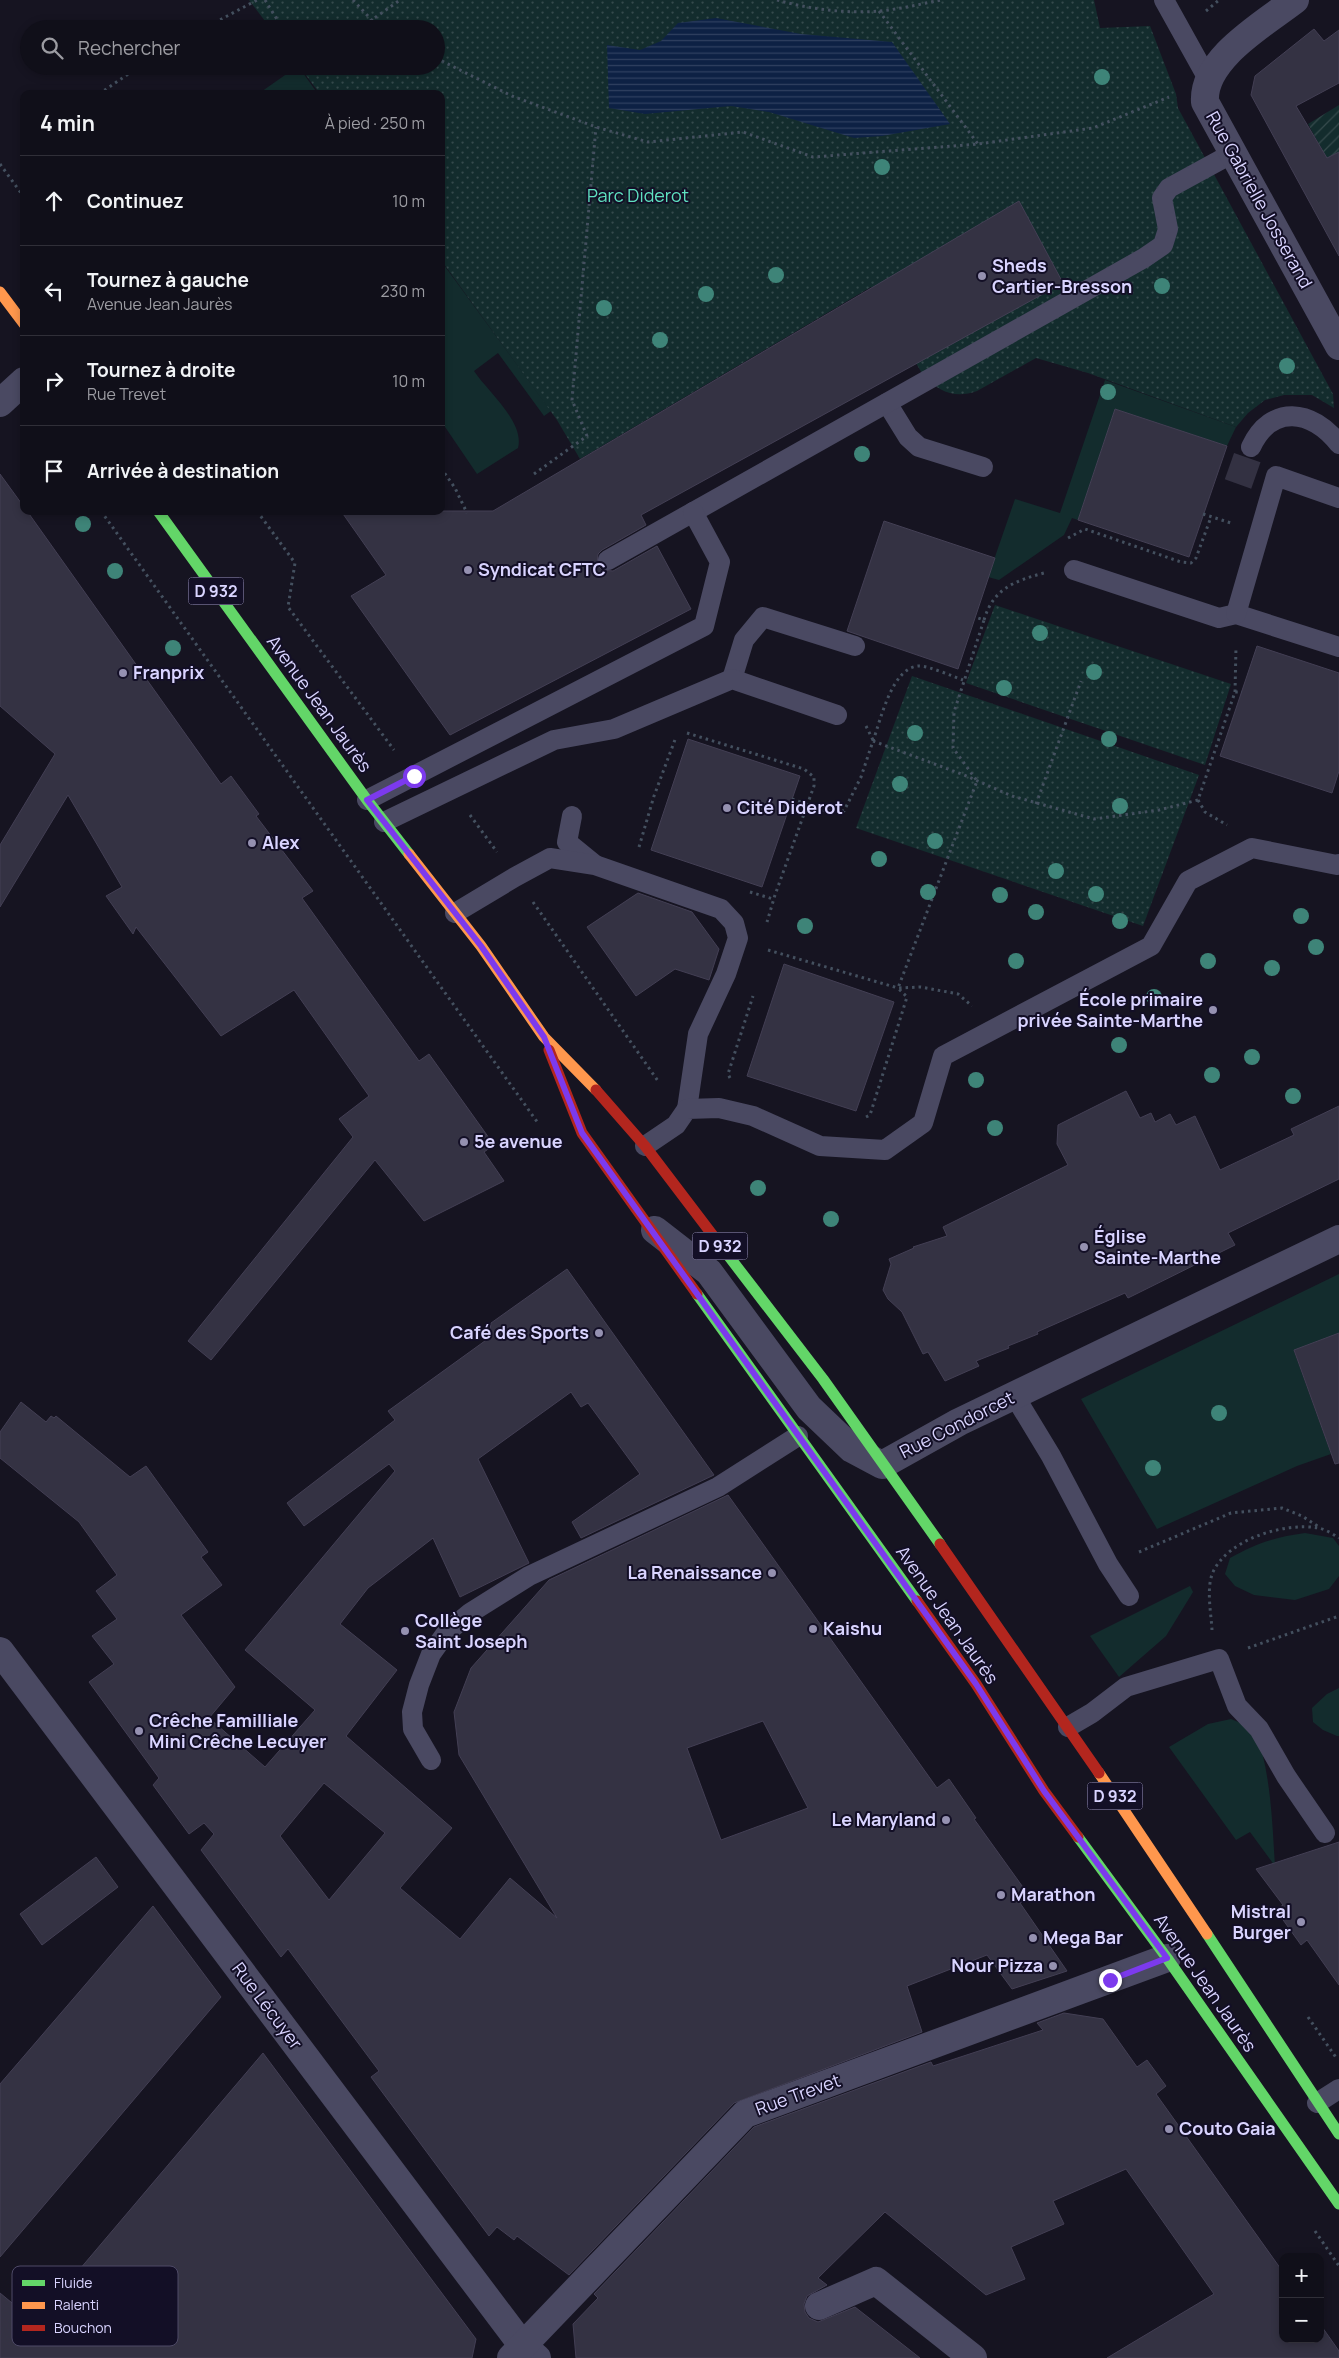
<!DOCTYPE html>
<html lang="fr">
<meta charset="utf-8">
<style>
body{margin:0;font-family:Manrope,sans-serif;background:#191822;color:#f1f3f6}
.controls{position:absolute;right:15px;bottom:15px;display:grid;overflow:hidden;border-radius:10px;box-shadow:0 2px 8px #0003}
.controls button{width:45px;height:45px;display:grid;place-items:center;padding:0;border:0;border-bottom:1px solid #302f38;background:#100f19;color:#f1f3f6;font:25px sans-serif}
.stop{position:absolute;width:15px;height:15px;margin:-11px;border:4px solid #7c3aed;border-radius:50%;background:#fff}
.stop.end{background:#7c3aed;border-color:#fff;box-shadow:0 1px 5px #0008}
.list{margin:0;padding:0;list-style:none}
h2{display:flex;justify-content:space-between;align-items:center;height:65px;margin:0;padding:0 20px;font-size:21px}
h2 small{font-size:16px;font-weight:400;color:#9c9ca2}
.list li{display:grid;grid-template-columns:32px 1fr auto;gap:15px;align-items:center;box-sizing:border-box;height:90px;padding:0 20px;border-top:1px solid #302f38}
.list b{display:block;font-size:19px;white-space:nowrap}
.list p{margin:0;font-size:16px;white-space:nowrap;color:#9c9ca2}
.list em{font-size:16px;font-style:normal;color:#9c9ca2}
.icon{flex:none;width:28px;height:28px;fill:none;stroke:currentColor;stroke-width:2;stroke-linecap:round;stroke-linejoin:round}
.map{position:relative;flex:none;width:1339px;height:2358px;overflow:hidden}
.search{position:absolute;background:#100f19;box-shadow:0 2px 8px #0003;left:20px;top:20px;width:425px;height:55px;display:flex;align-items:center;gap:12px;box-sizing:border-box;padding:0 18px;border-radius:28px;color:#9c9ca2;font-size:19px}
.panel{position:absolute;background:#100f19;box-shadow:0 2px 8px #0003;left:20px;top:90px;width:425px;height:425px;border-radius:10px}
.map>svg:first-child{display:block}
</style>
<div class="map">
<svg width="1339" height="2358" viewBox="0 0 1339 2358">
<defs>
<pattern id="park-dots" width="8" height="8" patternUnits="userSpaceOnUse" patternTransform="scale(1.25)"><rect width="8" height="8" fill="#132c2d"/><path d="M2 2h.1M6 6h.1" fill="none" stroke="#354a4c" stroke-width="1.8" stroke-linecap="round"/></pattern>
<pattern id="garden-furrows" width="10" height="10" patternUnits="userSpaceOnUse" patternTransform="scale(1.25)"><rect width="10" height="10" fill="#132c2d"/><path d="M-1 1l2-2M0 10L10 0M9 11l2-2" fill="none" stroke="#354a4c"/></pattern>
<pattern id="water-rules" width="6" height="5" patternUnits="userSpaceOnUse" patternTransform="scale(1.25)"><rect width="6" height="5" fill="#0d2144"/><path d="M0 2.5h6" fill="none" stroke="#304060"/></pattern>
</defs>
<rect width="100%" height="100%" fill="#161421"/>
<g fill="#132c2d">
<path d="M298,66l20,28h-60z"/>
<path d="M441,261l110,150 -7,5 -46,-63 -24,18c13,20 51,51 44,77l-41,26 -36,-53z"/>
<path d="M1105,380l131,47 -9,19 -112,-37 -37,111 -6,-2 -8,17 -65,45 -11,-3 27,-78 45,14z"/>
<path d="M1339,1274v59l-45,18 37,103 -34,12 -140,63 -76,-130z"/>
<path d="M1305,1533l28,5 6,8v30l-10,13 -34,11 -41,-5 -19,-9 -10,-12 5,-16c26,-15 46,-21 75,-25z"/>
<path d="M1190,1586l3,6 -27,44 -47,41 -29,-41z"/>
<path d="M1339,1688v48h-2l-14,-6 -10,-8 -1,-14 15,-14z"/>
<path d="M1231,1719l24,10c16,44 17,91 20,137l-25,-34 -14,8 -67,-93 39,-23z"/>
</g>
<g fill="url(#park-dots)">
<path d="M249,0h845l6,28 50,-2 26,68 2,14 155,286 1,14 -22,-13h-28l-19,5 -17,13 -12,14 -148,-54 -52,-15 -59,33c-22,8 -38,1 -54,-16l-52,-88 -291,172 -23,-39 -116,-160v-166h-121l-21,-28h137v-37h-165z"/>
<path d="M995,605l236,79 -26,81 -239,-82z"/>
<path d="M912,676l287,99 -56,151 -287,-98z"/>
</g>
<path fill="url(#garden-furrows)" d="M1339,105v47l-12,7 -19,-35z"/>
<path fill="url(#water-rules)" d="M716,18l85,16 91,8 58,82 -68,12 -28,2 -85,-26 -38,-6 -86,8 -36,-6 -2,-63 33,5 21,-9 17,-18z"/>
<g fill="#343243" stroke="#433f54" fill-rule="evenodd">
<path d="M1314,29l10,12 15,-11v53l-43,23 31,52 12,-6v104l-88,-161 4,-19z"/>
<path d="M1019,201l44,82 -422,232 5,10 -44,25 -4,4 -1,11 5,5 11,1 44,-25 34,63 -241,126 -99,-139 35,-21 -45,-64h152z"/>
<path d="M1115,409l112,37 -38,111 -111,-37z"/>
<path d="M0,474l24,33v4h3l194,273 10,-8 28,38 -3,2 57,75 -11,7 117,163 10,-7 65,91 -10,7 20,29 -80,40 -49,-61 -164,200 -23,-19 165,-204 -14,-18 30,-23 -75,-106 -73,46 -85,-109 -3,7 -27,-38 16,-9 -54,-92 -68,112v-62l55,-91 -55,-48z"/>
<path d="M884,521l111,37 -37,111 -111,-38z"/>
<path d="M1257,646l82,27v98l-7,22 -112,-37z"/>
<path d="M688,739l112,37 -38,111 -111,-37z"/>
<path d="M638,893l54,19 27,37 -10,31 -34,-11 -39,27 -49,-69z"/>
<path d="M784,964l110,38 -38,109 -109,-35z"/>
<path d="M1126,1091l14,27 11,-5 4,9 15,-8 6,11 19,-9 25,54 74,-35 -3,-6 48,-23v73l-111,54 7,12 -107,53 -3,-5 -88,39 1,2 -30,12 1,2 -33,13 3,5 -34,15 -17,-29 -5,2 -21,-42 -14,-13 -5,-9 8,-26 -2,-5 25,-11 -1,-1 34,-11 -4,-9 125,-62 -11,-21 1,-19z"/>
<path d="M567,1269l147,206 -133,63 -9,-16 68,-48 -52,-71 -7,4 -10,-15 -93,67 51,104 -69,34 -27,-59 -65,50 -28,36 57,46 -51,66 106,92 -52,60 60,51 50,-61 47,40 -98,-163 -5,-43 17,-44 78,-88 179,-85 209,293 12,-9 27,39 -2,1 56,78 -10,6 47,68 -55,18 -25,-34 -80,31 15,46 -188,71 -165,172 -52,-39 -3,4 -17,-13 -8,9 -118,-159 8,-6 -91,-122 -7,8 -80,-107 13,-16 -10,-11 -15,11 -36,-49 6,-7 -70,-96 25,-18 -22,-28 25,-17 -21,-28 21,-16 -38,-53 -79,-64v-26l21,-30 25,20 5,-6 3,2 2,-2 74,61 16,-11 62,86 -7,5 21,28 -41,30 54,72 -26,31 56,49 50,-57 -70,-60 150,-179 -6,-7 -85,62 -17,-23 108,-83 -7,-9 101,-73 2,-15zM763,1721l45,87 -87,32 -34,-92zM324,1783l61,50 -56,67 -49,-64z"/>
<path d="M1339,1333v130l-4,1 -41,-114z"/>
<path d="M1339,1842v143l-32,-45 -6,5 -25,-35 7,-5 -27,-36z"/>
<path d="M96,1857l22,30 -76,58 -22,-31z"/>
<path d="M153,1906l68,91 -221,260v-173z"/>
<path d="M1064,2013l39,6 34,48 10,-7 19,26 -10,8 127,178v67h37v-15l19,27v7h-232l107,-64 -88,-125 -73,32 11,23 -53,23 14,32 -39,16 -101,-83 -67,66 9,7 -20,11 -3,8 1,8 4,6 9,4 37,-15 65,51h-344l-3,-34 25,-26 -4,-4 160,-167 177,-65 2,4 110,-36 -6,-7z"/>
<path d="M263,2053l213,286 -4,19h-472v-65l35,29z"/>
</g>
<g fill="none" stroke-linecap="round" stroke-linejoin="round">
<path stroke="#333142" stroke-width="28" stroke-dasharray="28 14" stroke-linecap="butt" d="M1238,484l13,-37"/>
<g stroke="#44505f" stroke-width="3" stroke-dasharray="2.5 4" stroke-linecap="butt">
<path d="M265,0l18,29"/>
<path d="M353,0l27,29"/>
<path d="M777,0c31,9 71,14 103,11 20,-2 41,-7 61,-11"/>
<path d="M879,11l99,133"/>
<path d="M1206,11l13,-11"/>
<path d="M203,29l54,-29"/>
<path d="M359,29l41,-29"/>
<path d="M436,58l76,38 84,31 52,15 95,-10 70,25 165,-13 115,-16 76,-31"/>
<path d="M308,66h2"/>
<path d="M99,94l41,-28"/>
<path d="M22,147l2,-1"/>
<path d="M0,164l24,33"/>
<path d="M441,468l14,20 12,25"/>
<path d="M534,474l53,-38 -15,-36 24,-273"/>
<path d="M101,511l437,612"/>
<path d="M257,511l38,52 -7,44 106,143"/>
<path d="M1203,514l28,9"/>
<path d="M1068,538l17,-9 96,33 10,1 5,-5 15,-41"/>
<path d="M984,620c9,-31 30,-39 60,-47"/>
<path d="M1235,692l1,-45"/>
<path d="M866,726l7,14"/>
<path d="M687,733l117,36 10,8v9l-39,109 -8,27"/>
<path d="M873,741c8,-22 19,-74 46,-75 10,0 33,10 44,14"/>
<path d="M792,799l34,12h18l17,-34 12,-36 91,34 48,21 82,23 65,-9 39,-10 37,-108h7"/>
<path d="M1198,800l7,12 22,13"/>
<path d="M1036,804l45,-123"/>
<path d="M470,815l27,37"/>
<path d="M639,847l15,-51 22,-59"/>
<path d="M750,892l23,7"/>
<path d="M533,902l125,179"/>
<path d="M768,950l130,38 23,-1 37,7 14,12"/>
<path d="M730,1078l-2,-4 25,-78"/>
<path d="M866,1117l4,-2 37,-118 -9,-9 79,-207 -24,-33 1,-36 30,-92 -9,-3"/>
<path d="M1139,1552l92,-39 51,-5 20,8 17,11"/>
<path d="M1212,1630c-1,-18 -6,-42 1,-58 15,-33 72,-50 105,-44 7,1 15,6 21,10"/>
<path d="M1248,1648l91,-32"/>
<path d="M1308,2017l29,42"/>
<path d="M1315,2231l24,35"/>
</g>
<g stroke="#4a4962" stroke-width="20">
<path d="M1164,0l44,79"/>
<path d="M887,403l21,34 11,10 64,20"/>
<path d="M1251,447c20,-43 61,-38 88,-3"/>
<path d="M608,560l536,-302 19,-13 5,-16 -6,-31 7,-10 64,-35"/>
<path d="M1074,570l145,48 17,-4 103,33"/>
<path d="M1236,614l40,-138 63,22"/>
<path d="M732,679l12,-39 19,-23 92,29"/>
<path d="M367,800l337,-174 16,-64 -27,-50"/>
<path d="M572,816l-5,26 27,22"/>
<path d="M384,822l170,-82 60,-11 118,-50 105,36"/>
<path d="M455,913l60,-36 35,-19 45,7 126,44 13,14 4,15 -12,36 -28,60 -11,75"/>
<path d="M645,1146l31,-21 11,-16 32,-1 34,8 67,30 65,4 38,-27 20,-67 208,-110 37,-65 64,-33 85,17 2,-1"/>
<path d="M1014,1395l37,61 57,108 21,32"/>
<path d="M1068,1727l24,-14 34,-26 93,-28 18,47 22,23 27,47 39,57"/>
<path d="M431,1760l-18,-31 -1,-17 7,-27 12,-31 15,-21 24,-20 59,-37 189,-89 80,-51"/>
<path d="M1317,2103l22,-14"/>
</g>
<g stroke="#4a4962" stroke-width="28">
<path d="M1295,0c-31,24 -93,59 -90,102l134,244"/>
<path d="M0,403l24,-22"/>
<path d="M655,1230l54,42 100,136 43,41 30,16 77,-43 380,-183"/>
<path d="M0,1651l522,694 15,13"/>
<path d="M819,2306l57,-25 97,77"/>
<path d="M511,2358l234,-244 422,-156"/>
</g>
<g stroke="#63d668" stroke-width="11">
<path d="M158,511l209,289 42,54"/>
<path d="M724,1250l99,129 117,165"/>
<path d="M697,1294l220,307"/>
<path d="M1078,1837l89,121 172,246"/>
<path d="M1207,1934l132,200"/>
</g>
<g stroke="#ff974d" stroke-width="11">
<path d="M0,292l24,32"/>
<path d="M409,854l72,92 63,91 52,53"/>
<path d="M1099,1773l108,161"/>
</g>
<g stroke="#b3261e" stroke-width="11">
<path d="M549,1050l33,83 115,161"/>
<path d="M596,1090l49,56 79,104"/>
<path d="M940,1544l159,229"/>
<path d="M917,1601l59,83 68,107 34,46"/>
</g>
</g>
<g fill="#3e8478">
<circle cx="1102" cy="77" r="8"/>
<circle cx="882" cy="167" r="8"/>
<circle cx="776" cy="275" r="8"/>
<circle cx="1162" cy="286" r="8"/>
<circle cx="706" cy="294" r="8"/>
<circle cx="604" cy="308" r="8"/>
<circle cx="660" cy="340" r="8"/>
<circle cx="1287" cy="366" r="8"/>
<circle cx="1108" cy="392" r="8"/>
<circle cx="862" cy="454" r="8"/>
<circle cx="83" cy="524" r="8"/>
<circle cx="115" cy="571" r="8"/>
<circle cx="1040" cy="633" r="8"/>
<circle cx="173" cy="648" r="8"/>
<circle cx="1094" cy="672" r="8"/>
<circle cx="1004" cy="688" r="8"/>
<circle cx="915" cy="733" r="8"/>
<circle cx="1109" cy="739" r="8"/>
<circle cx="900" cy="784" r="8"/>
<circle cx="1120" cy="806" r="8"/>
<circle cx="935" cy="841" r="8"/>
<circle cx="879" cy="859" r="8"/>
<circle cx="1056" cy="871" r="8"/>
<circle cx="928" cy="892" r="8"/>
<circle cx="1096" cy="894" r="8"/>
<circle cx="1000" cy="895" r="8"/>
<circle cx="1036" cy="912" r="8"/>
<circle cx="1301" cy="916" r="8"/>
<circle cx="1120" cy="921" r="8"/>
<circle cx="805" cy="926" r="8"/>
<circle cx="1316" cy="947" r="8"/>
<circle cx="1016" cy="961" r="8"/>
<circle cx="1208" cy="961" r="8"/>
<circle cx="1272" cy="968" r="8"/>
<circle cx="1154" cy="997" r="8"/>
<circle cx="1119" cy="1045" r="8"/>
<circle cx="1252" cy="1057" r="8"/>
<circle cx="1212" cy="1075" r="8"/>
<circle cx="976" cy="1080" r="8"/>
<circle cx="1293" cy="1096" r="8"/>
<circle cx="995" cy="1128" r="8"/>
<circle cx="758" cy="1188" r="8"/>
<circle cx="831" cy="1219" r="8"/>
<circle cx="1219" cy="1413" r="8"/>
<circle cx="1153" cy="1468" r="8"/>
</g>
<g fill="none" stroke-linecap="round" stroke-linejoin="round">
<path stroke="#7c3aed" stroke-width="6" d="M414,776l-47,24 114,146 63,91 38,96 394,551 68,107 123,167 -57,22"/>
</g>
<g fill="#9591b1" stroke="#130f26" stroke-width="2">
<circle cx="982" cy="276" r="5"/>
<circle cx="468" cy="570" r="5"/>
<circle cx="123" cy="673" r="5"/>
<circle cx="727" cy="808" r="5"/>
<circle cx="252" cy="843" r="5"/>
<circle cx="1213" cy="1010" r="5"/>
<circle cx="464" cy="1142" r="5"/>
<circle cx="1084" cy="1247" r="5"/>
<circle cx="599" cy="1333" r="5"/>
<circle cx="772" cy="1573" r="5"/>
<circle cx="813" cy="1629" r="5"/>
<circle cx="405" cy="1631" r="5"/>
<circle cx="139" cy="1731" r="5"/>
<circle cx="946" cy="1820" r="5"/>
<circle cx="1001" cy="1895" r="5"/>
<circle cx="1301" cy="1922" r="5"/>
<circle cx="1033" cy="1938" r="5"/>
<circle cx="1053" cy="1966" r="5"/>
<circle cx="1169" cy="2129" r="5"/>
</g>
<g text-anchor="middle" stroke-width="4" stroke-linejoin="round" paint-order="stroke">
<g fill="#130f26" stroke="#9e99be" stroke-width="1">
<rect x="188.5" y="577.5" width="55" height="27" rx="4"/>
<rect x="692.5" y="1232.5" width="55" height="27" rx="4"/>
<rect x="1087.5" y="1782.5" width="55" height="27" rx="4"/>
</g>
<g font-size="16" font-weight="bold" fill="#d9d4ff">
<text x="216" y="597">D 932</text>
<text x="720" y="1252">D 932</text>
<text x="1115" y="1802">D 932</text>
</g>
<g font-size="18" fill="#5fe0c0" stroke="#130f26">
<text x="638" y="202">Parc Diderot</text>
</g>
<g font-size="18" fill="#d9d4ff" stroke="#130f26">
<text transform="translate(1259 200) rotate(61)" y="6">Rue Gabrielle Josserand</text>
<text transform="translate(319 704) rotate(54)" y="6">Avenue Jean Jaurès</text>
<text transform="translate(957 1425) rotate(-27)" y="6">Rue Condorcet</text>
<text transform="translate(947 1615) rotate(55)" y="6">Avenue Jean Jaurès</text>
<text transform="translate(1205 1983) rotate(55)" y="6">Avenue Jean Jaurès</text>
<text transform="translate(267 2006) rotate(53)" y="6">Rue Lécuyer</text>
<text transform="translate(798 2095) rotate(-20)" y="6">Rue Trevet</text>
</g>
<g font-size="18" font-weight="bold" fill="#d9d4ff" stroke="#130f26" text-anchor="start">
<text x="992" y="272">Sheds<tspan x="992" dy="21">Cartier-Bresson</tspan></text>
<text x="478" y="576">Syndicat CFTC</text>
<text x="133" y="679">Franprix</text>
<text x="737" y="814">Cité Diderot</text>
<text x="262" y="849">Alex</text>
<text x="1203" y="1006" text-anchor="end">École primaire<tspan x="1203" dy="21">privée Sainte-Marthe</tspan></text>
<text x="474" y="1148">5e avenue</text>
<text x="1094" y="1243">Église<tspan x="1094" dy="21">Sainte-Marthe</tspan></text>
<text x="589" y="1339" text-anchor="end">Café des Sports</text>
<text x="762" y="1579" text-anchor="end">La Renaissance</text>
<text x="415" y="1627">Collège<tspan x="415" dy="21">Saint Joseph</tspan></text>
<text x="823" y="1635">Kaishu</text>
<text x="149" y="1727">Crêche Familliale<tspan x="149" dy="21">Mini Crêche Lecuyer</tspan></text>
<text x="936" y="1826" text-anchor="end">Le Maryland</text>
<text x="1011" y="1901">Marathon</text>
<text x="1291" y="1918" text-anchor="end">Mistral<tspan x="1291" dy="21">Burger</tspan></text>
<text x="1043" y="1944">Mega Bar</text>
<text x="1043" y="1972" text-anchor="end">Nour Pizza</text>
<text x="1179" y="2135">Couto Gaia</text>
</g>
</g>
<rect x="12" y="2266" width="166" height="80" rx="8" fill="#130f26" stroke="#4e4a67" stroke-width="1"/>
<rect x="22" y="2280" width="23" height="6" fill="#63d668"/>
<rect x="22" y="2302" width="23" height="7" fill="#ff974d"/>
<rect x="22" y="2325" width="23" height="6" fill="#b3261e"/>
<g font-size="14" fill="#d9d4ff">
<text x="54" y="2288">Fluide</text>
<text x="54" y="2310">Ralenti</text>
<text x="54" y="2333">Bouchon</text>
</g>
</svg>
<div class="controls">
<button>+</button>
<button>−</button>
</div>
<div class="stop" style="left:414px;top:776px"></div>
<div class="stop end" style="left:1110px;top:1980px"></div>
<div class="search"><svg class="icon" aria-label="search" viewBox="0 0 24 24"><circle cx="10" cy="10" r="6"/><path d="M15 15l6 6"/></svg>Rechercher</div>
<section class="panel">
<h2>4 min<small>À pied · 250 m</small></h2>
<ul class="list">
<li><svg class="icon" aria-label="ahead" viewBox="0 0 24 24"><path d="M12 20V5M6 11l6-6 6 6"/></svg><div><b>Continuez</b></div><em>10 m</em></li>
<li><svg class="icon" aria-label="left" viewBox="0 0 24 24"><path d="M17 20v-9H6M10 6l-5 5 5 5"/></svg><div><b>Tournez à gauche</b><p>Avenue Jean Jaurès</p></div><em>230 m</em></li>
<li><svg class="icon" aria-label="right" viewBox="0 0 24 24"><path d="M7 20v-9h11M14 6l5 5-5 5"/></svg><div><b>Tournez à droite</b><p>Rue Trevet</p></div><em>10 m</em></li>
<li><svg class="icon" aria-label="arrive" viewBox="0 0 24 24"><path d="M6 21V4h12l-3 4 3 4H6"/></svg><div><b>Arrivée à destination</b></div></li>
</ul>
</section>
</div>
